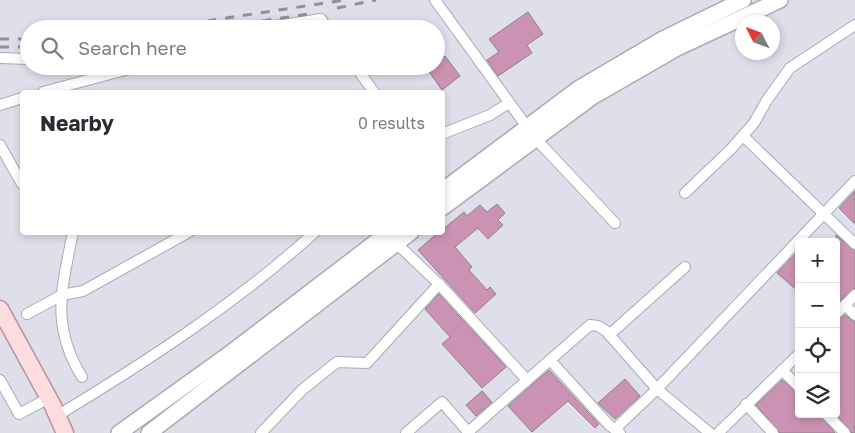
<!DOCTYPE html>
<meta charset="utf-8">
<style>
body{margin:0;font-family:"Golos Text",sans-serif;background:#f2f2f3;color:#2b2b33}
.controls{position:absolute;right:15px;bottom:15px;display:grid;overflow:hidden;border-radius:5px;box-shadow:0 2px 8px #0003}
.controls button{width:45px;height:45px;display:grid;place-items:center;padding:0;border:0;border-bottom:1px solid #e1e1e2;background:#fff;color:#2b2b33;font:25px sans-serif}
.compass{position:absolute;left:735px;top:15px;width:45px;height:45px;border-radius:50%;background:#fff;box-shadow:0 2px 8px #0003;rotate:312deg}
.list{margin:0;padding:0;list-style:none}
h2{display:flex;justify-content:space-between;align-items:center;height:65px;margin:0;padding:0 20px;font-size:21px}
h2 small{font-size:16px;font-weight:400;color:#7c7c81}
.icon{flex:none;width:28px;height:28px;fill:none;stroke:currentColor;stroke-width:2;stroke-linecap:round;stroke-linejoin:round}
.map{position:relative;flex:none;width:855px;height:433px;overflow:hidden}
.search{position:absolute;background:#fff;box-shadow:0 2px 8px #0003;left:20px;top:20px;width:425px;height:55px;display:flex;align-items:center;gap:12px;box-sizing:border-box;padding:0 18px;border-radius:28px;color:#7c7c81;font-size:19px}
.panel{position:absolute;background:#fff;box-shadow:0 2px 8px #0003;left:20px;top:90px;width:425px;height:145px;border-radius:5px}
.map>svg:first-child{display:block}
</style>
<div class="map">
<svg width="855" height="433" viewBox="0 0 855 433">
<rect width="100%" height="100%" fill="#dfdfeb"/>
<g fill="#cc92b3" stroke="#8c8187">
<path d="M528,12l15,22 -16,11 5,8 -34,23 -11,-16 12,-8 -10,-13z"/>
<path d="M445,56l15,20 -18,14 -15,-21 9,-3v-3z"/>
<path d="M855,191v33l-16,-16z"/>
<path d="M497,204l8,9 -7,7 5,5 -15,14 -10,-11 -23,19 17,20 -3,3 18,20 3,-3 6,7 -21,19 -57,-63 21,-18h3v-2l22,-18 3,4 13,-11 7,7z"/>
<path d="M836,235l19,16v37l-19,16z"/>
<path d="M799,250v42l-22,-19z"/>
<path d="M439,294l67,73 -24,21 -40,-44 8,-7 -25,-28z"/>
<path d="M845,315l10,7v111h-3l-16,-19v-93z"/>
<path d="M549,370l50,54 -4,4 -27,-27 -36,31 -24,-26z"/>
<path d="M625,379l15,17 -25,23 -17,-16z"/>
<path d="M782,380l17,14v20h20l16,19h-55l-24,-28z"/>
<path d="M482,391l10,11 -16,14 -10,-11z"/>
</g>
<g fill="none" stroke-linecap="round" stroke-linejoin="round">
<defs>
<g id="street">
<path d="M435,0l100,138 80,85"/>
<path d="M256,29l65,-10 7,10"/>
<path d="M0,58l29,1"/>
<path d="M355,66l19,26"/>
<path d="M43,92l97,-26"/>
<path d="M0,105l22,-7"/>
<path d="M442,134l48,-19 19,-12"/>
<path d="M743,136l112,108"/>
<path d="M0,145l22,39"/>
<path d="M685,193l46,-44 23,-26 13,-23 23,-32 65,-43"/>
<path d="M73,232c-11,56 -23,93 9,145"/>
<path d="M393,240l46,44 88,96"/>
<path d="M845,305l10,10"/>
<path d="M27,314l35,-19 21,-4 106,-59"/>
<path d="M836,314l19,-19"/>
<path d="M609,335l76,-68"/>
<path d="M550,360l59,65 11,8"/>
<path d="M782,370l17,17"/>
<path d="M0,380l19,34 30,-16"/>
<path d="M746,404l27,29"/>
<path d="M60,414c89,-54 178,-112 255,-182"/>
<path d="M826,414l19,19"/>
<path d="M615,429l42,-40 198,-208"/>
<path d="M468,432l122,-107 8,1 8,5 51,58 53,44"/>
<path d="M261,433l41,-43 35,-28 30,1 72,-79"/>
<path d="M406,433l36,-31 27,31"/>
<path d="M718,433l81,-79"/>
</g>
<g id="secondary">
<path d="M442,191l136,-102 85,-50 80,-39"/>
<path d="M442,208l150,-111 85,-49 103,-48"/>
<path d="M119,433l113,-81 157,-120"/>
<path d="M149,433l262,-201"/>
</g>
<path id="primary" d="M0,309l52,95 13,29"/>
</defs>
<use href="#street" stroke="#aaaab5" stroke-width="12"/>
<use href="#secondary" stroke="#aaaab5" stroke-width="18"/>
<use href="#primary" stroke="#b79398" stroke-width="19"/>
<use href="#street" stroke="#fff" stroke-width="10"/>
<use href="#secondary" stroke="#fff" stroke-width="15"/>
<use href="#primary" stroke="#fddcdf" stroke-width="16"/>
<g stroke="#909099" stroke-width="3" stroke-dasharray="9 9" stroke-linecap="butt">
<path d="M337,8l39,-8"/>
<path d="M154,29l191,-29"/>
<path d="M209,29l99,-15"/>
<path d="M0,39h29"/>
<path d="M0,47h29"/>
</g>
</g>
</svg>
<div class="controls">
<button>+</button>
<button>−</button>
<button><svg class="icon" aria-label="locate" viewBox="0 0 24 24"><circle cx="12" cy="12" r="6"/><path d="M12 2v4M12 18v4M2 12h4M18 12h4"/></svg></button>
<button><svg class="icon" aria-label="layers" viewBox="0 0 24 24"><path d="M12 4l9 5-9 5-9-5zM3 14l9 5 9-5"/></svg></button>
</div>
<svg class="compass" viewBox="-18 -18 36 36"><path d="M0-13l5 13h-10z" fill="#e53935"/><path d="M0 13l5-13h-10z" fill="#7c7c81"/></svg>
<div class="search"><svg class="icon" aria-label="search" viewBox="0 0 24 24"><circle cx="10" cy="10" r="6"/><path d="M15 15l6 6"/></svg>Search here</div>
<section class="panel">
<h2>Nearby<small>0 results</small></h2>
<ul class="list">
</ul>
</section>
</div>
